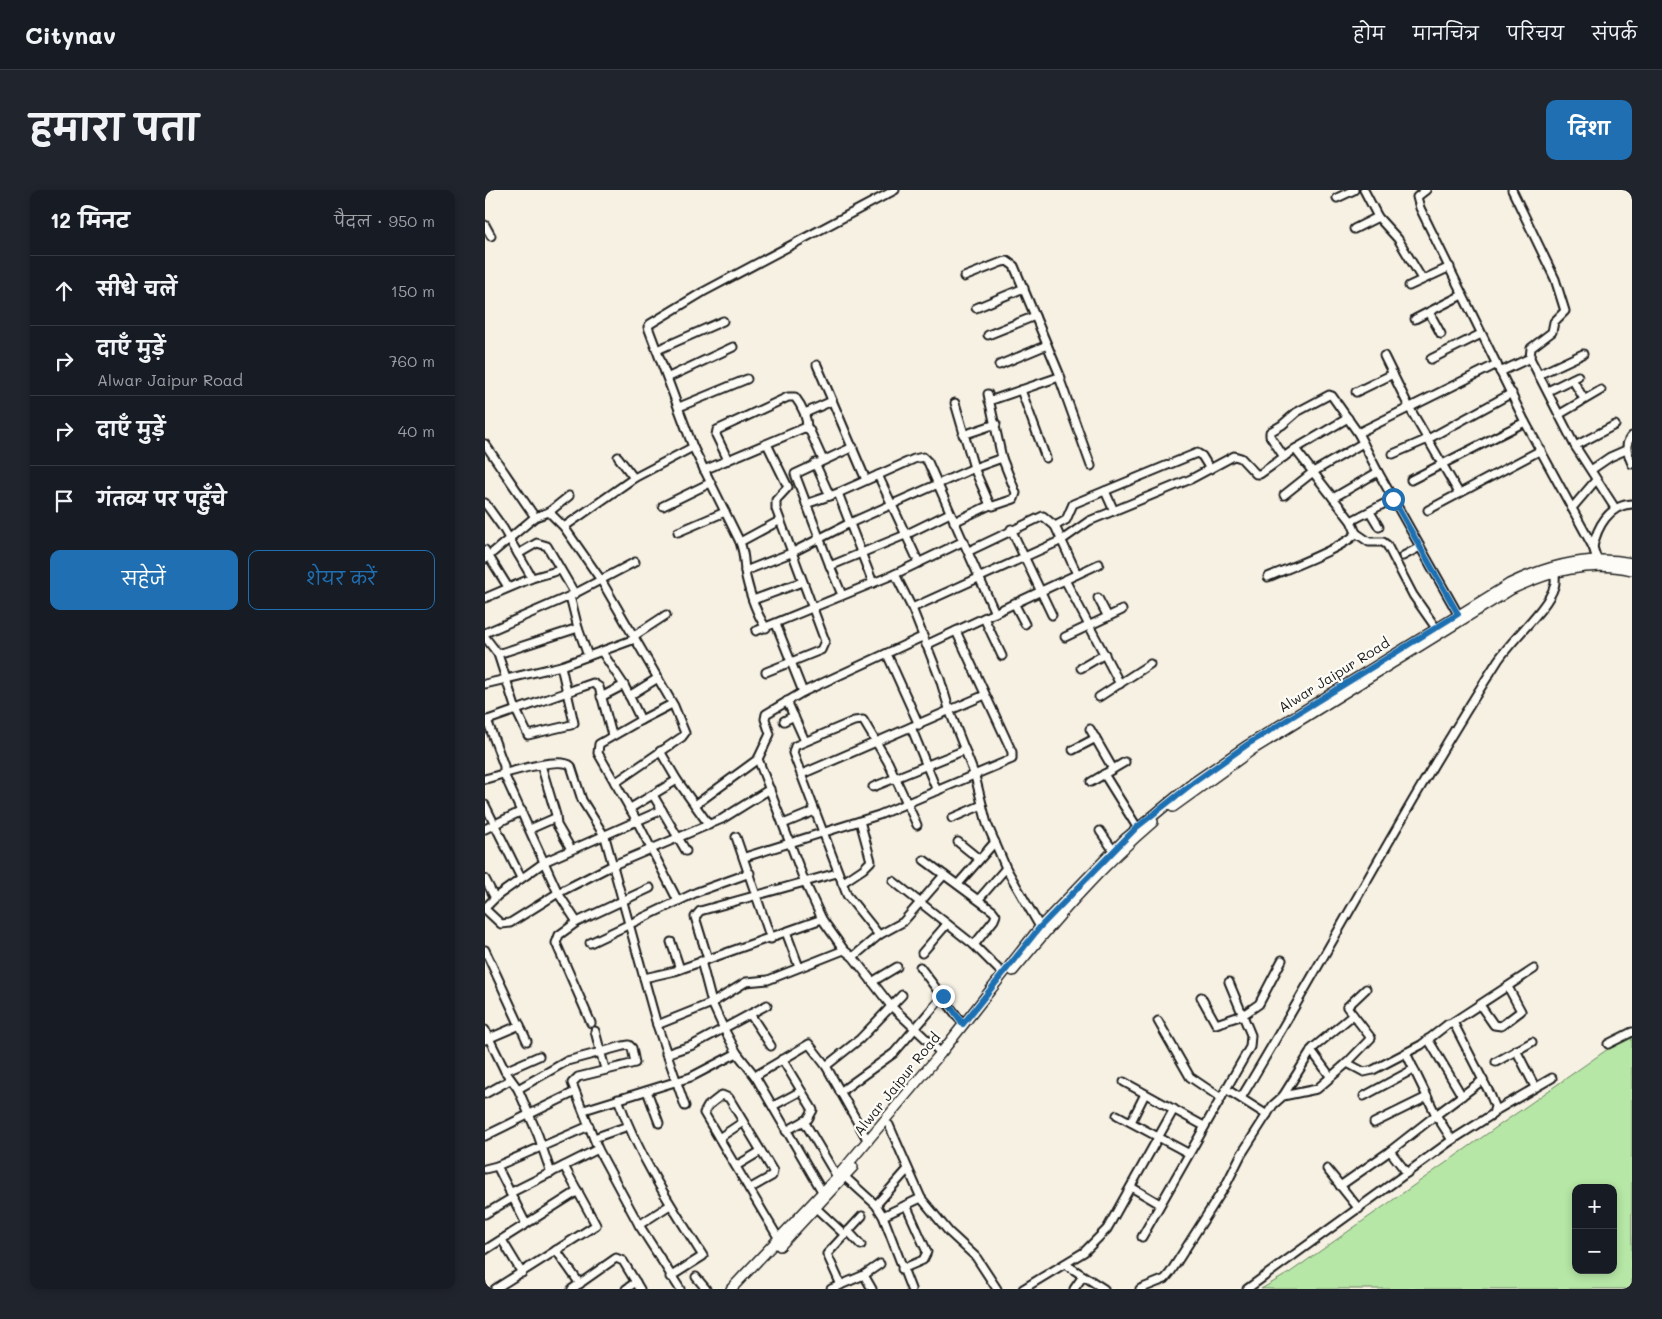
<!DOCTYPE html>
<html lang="hi">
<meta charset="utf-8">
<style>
body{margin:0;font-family:Mali,"Playpen Sans Deva",sans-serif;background:#20242c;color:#f1f3f6}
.controls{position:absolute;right:15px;bottom:15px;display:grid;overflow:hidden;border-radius:10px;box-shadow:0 2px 8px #0003}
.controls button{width:45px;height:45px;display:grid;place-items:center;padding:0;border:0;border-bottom:1px solid #363941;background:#171b24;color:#f1f3f6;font:25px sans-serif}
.stop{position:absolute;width:15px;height:15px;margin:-11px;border:4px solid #1f6fb2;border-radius:50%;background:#fff}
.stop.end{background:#1f6fb2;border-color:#fff;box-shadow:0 1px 5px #0008}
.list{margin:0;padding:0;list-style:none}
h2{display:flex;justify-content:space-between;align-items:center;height:65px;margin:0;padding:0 20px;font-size:21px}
h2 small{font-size:16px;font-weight:400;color:#9ea1a6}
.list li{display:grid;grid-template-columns:32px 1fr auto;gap:15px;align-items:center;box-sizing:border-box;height:70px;padding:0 20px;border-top:1px solid #363941}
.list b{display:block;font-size:19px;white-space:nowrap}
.list p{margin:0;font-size:16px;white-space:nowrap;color:#9ea1a6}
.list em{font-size:16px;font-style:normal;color:#9ea1a6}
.actions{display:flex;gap:10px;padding:15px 20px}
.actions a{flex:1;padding:11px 0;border:1px solid #1f6fb2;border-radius:10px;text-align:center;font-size:18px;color:#1f6fb2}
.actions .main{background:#1f6fb2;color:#fff}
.icon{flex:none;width:28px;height:28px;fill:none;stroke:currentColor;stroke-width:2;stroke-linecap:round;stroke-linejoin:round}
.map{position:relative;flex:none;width:1147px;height:1099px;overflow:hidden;border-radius:10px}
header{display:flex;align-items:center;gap:30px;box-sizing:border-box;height:70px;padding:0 25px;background:#171b24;border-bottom:1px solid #363941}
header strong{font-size:24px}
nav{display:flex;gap:28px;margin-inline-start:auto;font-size:18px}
.intro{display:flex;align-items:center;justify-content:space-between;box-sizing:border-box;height:120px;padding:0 30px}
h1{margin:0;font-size:35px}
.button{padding:12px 22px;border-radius:10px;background:#1f6fb2;color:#fff;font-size:18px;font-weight:700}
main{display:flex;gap:30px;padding:0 30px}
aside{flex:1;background:#171b24;border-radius:10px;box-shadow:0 2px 8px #0003}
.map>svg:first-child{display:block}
</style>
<header>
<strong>Citynav</strong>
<nav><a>होम</a><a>मानचित्र</a><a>परिचय</a><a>संपर्क</a></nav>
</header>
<div class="intro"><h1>हमारा पता</h1><a class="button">दिशा</a></div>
<main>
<aside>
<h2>12 मिनट<small>पैदल · 950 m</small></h2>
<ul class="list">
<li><svg class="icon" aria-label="ahead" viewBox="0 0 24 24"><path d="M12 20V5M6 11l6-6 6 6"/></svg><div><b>सीधे चलें</b></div><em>150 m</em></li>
<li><svg class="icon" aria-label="right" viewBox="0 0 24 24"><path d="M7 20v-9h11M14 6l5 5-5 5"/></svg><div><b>दाएँ मुड़ें</b><p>Alwar Jaipur Road</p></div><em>760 m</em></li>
<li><svg class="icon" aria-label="right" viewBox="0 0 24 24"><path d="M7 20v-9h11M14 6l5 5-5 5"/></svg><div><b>दाएँ मुड़ें</b></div><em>40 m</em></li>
<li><svg class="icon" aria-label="arrive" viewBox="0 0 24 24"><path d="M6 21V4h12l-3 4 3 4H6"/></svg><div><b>गंतव्य पर पहुँचे</b></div></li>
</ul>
<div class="actions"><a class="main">सहेजें</a><a>शेयर करें</a></div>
</aside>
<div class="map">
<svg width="1147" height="1099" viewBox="0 0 1147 1099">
<rect width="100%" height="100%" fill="#f7f1e4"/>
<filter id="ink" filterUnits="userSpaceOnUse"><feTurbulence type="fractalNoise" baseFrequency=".02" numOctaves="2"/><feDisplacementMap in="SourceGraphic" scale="10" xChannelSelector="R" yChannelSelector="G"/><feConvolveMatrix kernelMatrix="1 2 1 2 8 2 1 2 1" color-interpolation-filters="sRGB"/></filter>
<g filter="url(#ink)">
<path fill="#b6e7a6" stroke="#698261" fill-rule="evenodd" d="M1147,842v257h-371l28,-16zM1091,998h37v82h-37z"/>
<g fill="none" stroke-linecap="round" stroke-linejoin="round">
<defs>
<g id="minor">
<path d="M879,0l14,27 20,22 24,40"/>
<path d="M941,0l-9,7 3,11 105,214 68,125 5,16"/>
<path d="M1027,0l43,89 10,32 -11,11 -2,10 -21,16 -1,10 45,88 40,62"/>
<path d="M852,8l17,-8"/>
<path d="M0,35l6,11"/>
<path d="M869,39l24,-12"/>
<path d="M479,87l38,-15 5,-1 7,5 47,112"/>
<path d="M924,96l41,-19"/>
<path d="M491,118l48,-20"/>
<path d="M944,122l12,22"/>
<path d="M930,129l47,-24"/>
<path d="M503,145l47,-19"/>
<path d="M172,160l66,-29"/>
<path d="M899,166l25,51 50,86"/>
<path d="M946,169l50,-25"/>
<path d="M332,175l49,115"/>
<path d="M514,175l48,-20"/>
<path d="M1015,182l30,-14"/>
<path d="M1053,185l45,-21"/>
<path d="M184,187l64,-30"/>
<path d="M1087,189l12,20"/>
<path d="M536,200l25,68"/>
<path d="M1063,201l30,-15"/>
<path d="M871,202l37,-18"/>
<path d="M504,211l70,-24 32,89"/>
<path d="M470,213l19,65 28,-10 -14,-64"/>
<path d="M194,217l68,-28"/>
<path d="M320,223l27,-12"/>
<path d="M1075,224l41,-24"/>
<path d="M873,243l139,-69"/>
<path d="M478,245l33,-11"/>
<path d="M1147,246c-9,9 -4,18 0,28"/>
<path d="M0,254l50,73"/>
<path d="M1090,256l40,-21"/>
<path d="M368,257l-58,27 35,92 75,-31 45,-22"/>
<path d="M908,264l35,-15 84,-46"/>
<path d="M133,267l16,21"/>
<path d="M799,267l-14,-21v-4l12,-7 15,-13 32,-17 3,1 26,37 20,39 80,142"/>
<path d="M243,270l-12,-25 1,-5 71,-33h7c7,9 12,19 12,31"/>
<path d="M330,273l15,33"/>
<path d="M219,280l100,-42 5,1 14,31"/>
<path d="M1106,280l19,-13 16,-7"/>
<path d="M393,285l41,88"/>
<path d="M926,290l114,-58"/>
<path d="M620,301l9,20"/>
<path d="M353,303l35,90"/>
<path d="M799,305l29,-23 50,-29"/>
<path d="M848,308l45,-26"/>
<path d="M0,313l18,25 29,50"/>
<path d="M321,314l32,-11 76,-34 9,-2 5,5 67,151"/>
<path d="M178,316l47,-23"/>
<path d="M1087,318l24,-28"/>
<path d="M943,320l113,-60"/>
<path d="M64,322l20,-16"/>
<path d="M885,322l9,15"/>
<path d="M866,331l42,-22"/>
<path d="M469,332l36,-17"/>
<path d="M570,336l11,-6 7,-16 124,-51 5,3 8,13"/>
<path d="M79,337l70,-49 59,-31"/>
<path d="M526,339l41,86"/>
<path d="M193,342l47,-20"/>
<path d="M871,343l13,9h14l4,3 26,50 23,33"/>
<path d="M255,352l39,-21"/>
<path d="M1108,357c4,-20 16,-42 39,-43"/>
<path d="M0,360l23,37"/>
<path d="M484,361l74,-35 12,10 22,48"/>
<path d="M33,364l19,-11 10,3 28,48"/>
<path d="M918,366l17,-9"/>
<path d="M0,369l50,-42 14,-5 15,15 37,53 73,126 11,27 -3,4 -67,46"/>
<path d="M345,376l12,29"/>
<path d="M260,381l46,-18 59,-30 124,-55 16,37 3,1 21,-7 2,-6 -14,-35"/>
<path d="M410,384l17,34 28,71 10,33 25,64 12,48 19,44 34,59"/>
<path d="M783,387c18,-8 80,-31 88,-44l-5,-12 -56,-72"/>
<path d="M580,390l55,104"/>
<path d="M85,406l8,32 10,28"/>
<path d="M0,408l47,-20 28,-8"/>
<path d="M613,408l10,19"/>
<path d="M268,410l49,-18"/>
<path d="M529,413l11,21"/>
<path d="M427,418l150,-68 27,-19 102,-42 43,-23 7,2 15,16h4l35,-25 53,-31"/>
<path d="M499,428l18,38"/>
<path d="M291,434l27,68"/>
<path d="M281,438c-10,-15 -16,-34 -20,-51 -3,-14 0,-19 -6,-35l-47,-95 -45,-120 2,-3 53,-32 192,-102"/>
<path d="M271,441l139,-57 69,-33"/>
<path d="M0,443l85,-37 65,-34"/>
<path d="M149,446l32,-21"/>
<path d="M0,447l13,17 18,56 12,25 43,-10 3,-2 -13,-57"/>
<path d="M580,447l57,-27"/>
<path d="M441,455l173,-81"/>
<path d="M117,462l22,33 17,35 -42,24 -1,9 39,68 41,80"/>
<path d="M13,464l80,-26"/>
<path d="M402,464l32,71"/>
<path d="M596,478l24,-14"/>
<path d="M281,482l55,-22 4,-9 -49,-132v-9l12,-13 -21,-43"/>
<path d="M0,494l76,-18 74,-27"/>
<path d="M144,506l29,-18"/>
<path d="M116,507l23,-12"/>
<path d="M614,507l51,-33"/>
<path d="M302,511l18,40"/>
<path d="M2,530l17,46v8l54,119 19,29 73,-34"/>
<path d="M156,530l31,-16"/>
<path d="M0,531l108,-38 6,4 13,48"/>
<path d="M299,531l10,-5"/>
<path d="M426,537l26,64"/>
<path d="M605,539l23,40"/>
<path d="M588,560l23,-12"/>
<path d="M175,561l17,29 32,45"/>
<path d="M273,569l46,121 18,39 22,31 9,7 38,49 50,47"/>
<path d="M56,575l15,50 1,10 14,24"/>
<path d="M317,584l183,-79"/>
<path d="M619,584l33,53"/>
<path d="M0,589c16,-4 74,-24 86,-13l11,34 23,37 52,188 28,81"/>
<path d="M606,592l34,-20"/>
<path d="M388,597l92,-37"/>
<path d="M168,605l33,56"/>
<path d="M0,615l36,73"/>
<path d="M210,615l63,-46 12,-25 -5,-15 1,-5 37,-22 119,-55"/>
<path d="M144,619l48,-29"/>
<path d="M467,628l30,-13"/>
<path d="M298,634l32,-13"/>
<path d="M0,639l37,-18"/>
<path d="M45,639l25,-11"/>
<path d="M615,641l13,19"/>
<path d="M251,647l35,102"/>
<path d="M473,652l21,17"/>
<path d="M260,667l134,-42 133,-56v-7l-56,-121"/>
<path d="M439,670l69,51 3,4 -2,5 -20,25"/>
<path d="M0,689l10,19"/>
<path d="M408,691l81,64 29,29"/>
<path d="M357,693l21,-14 8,-8 -11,-40"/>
<path d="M473,694l37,-42"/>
<path d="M494,709l27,-31"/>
<path d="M0,718l12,-12 49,-35 116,-51"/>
<path d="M0,719l16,15 9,-1 48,-30 53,-27 111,-47 48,-30"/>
<path d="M92,732l-18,13 -3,8 35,80"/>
<path d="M301,742l13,35"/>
<path d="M394,745l-32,-40 -54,-142 2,-7 59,-25 9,-1 25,42 29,63"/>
<path d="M186,752l9,27"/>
<path d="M105,753l107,-51 53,-19"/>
<path d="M0,760l42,91"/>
<path d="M437,763l25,-29"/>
<path d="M368,767l26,-22 24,-13 41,-47"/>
<path d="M223,769l-13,-42 5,-6 137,-38"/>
<path d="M216,771l11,42 12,26 13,24 18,23 68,117"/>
<path d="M435,777l43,57"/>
<path d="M159,788l31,-7 147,-52"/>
<path d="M387,792l25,-15"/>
<path d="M716,807l15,27 27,-9 16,-11 23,-44"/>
<path d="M995,815l14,20 7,1 20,-15 -13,-24"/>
<path d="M265,824l21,32"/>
<path d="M673,831l32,56 31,21"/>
<path d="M965,834l84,-55"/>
<path d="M172,835l55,-22 34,-21 22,-2 76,-30"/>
<path d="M0,840l20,41 13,18 20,46 13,38"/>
<path d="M110,841l10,38"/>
<path d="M943,849l34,57"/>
<path d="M0,850l35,-15"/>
<path d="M1123,854l24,-12"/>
<path d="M826,860l19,26"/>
<path d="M1031,860l19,37"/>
<path d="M921,863l30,62 47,-35"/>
<path d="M181,864l27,-9 74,-40"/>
<path d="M297,869l31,51 -5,9 -22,12"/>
<path d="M1011,872l36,-20"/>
<path d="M862,873l24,-25 -24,-31 19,-18"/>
<path d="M341,876l34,-27 42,-44"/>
<path d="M20,881l34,-15"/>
<path d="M270,886l54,-32 17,22 42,75"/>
<path d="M639,892l80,44"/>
<path d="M33,899l49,-28 56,-15 6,-1 3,3 3,15 -57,14 -6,6 26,66 41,76 41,64"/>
<path d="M741,899l41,26"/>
<path d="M162,901l12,32"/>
<path d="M355,902l54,-39 49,-57"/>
<path d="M0,904l25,-14"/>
<path d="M798,906l30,-48 40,-33"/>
<path d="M879,906l50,-27"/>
<path d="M756,908c87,-144 165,-294 256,-436 13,-21 51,-54 57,-75 2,-4 1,-11 1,-15"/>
<path d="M133,909c20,56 53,107 85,157l-33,21"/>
<path d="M288,916l28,-15"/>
<path d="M99,920l107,-33 46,-24"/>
<path d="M1010,921l57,-33"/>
<path d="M632,925l71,38"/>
<path d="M319,931l33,56"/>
<path d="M646,932l14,-28"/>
<path d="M889,933l53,-26"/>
<path d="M404,935l32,73 28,34 27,25 21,32"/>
<path d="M0,946l90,-44"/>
<path d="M109,948l34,-12"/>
<path d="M234,948l24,-16"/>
<path d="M905,961l17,22"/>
<path d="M12,976l92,-40"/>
<path d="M251,976l25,-15"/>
<path d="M0,979l12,-3 29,58"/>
<path d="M842,979l32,40"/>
<path d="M360,987l31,28 7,11 28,73"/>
<path d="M855,996l50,-35 46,-36 16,25"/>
<path d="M646,997l29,17"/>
<path d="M264,999l23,-13 1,-5 -44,-73 -7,-3 -14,11 -4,7 75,126"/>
<path d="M25,1003l88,-44"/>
<path d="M391,1015l32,-36"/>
<path d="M332,1019l28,26"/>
<path d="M0,1024l27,-16"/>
<path d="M398,1026l38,-18"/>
<path d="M154,1035l31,-20"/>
<path d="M363,1041l13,14"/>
<path d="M657,1047l108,-190 1,-12 -22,-53"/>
<path d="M17,1050l20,33"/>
<path d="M0,1060l93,-59"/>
<path d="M71,1060l24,34"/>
<path d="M580,1074l39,25"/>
<path d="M417,1079l21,-9 4,-8 -21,-47"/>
<path d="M379,1085l8,14"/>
<path d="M211,1087l10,12"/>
<path d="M356,1095l-14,-31 35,-38"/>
<path d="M10,1099l101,-64 -32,-59"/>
<path d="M87,1099l44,-31 7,3 17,28"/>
<path d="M141,1099l10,-7"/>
<path d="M346,1099l33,-14 16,-11"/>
<path d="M538,1099l61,-37 23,-23 67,-120"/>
<path d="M589,1099l9,-13"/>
<path d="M655,1099l25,-10 5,-6 56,-88 15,-30 32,-50 10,-9 34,-7 30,-26 17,9 9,-2 48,-25 27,-21h6l36,70 5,12 -2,8 -41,26 -205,149"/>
</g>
<g id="secondary">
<path d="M688,617l79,-57 260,-161c38,-18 78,-29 120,-19"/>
<path d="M528,781c43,-52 88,-105 140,-149"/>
<path d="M295,1056l73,-79"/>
<path d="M246,1099l106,-112 104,-124 99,-126 85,-88 68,-56 55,-38 261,-161c39,-19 80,-30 123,-21"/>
</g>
</defs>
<use href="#minor" stroke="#1c1c1c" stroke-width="11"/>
<use href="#secondary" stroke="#1c1c1c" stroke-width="12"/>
<use href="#minor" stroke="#fdfcf7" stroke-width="7"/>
<use href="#secondary" stroke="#fdfcf7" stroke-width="9"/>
</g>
</g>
<g fill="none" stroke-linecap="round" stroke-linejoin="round" filter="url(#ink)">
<path stroke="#1f6fb2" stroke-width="6" d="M458,806l20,28 77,-97 97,-100 56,-44 55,-39 210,-130 -65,-115"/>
</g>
<g text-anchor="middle" stroke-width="4.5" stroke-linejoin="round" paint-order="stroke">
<g font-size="14" fill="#1c1c1c" stroke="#fdfcf7">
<text transform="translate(849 485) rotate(-32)" y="5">Alwar Jaipur Road</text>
<text transform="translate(412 894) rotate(-51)" y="5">Alwar Jaipur Road</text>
</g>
</g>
</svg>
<div class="controls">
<button>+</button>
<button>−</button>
</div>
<div class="stop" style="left:908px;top:309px"></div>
<div class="stop end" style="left:458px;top:806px"></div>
</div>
</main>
